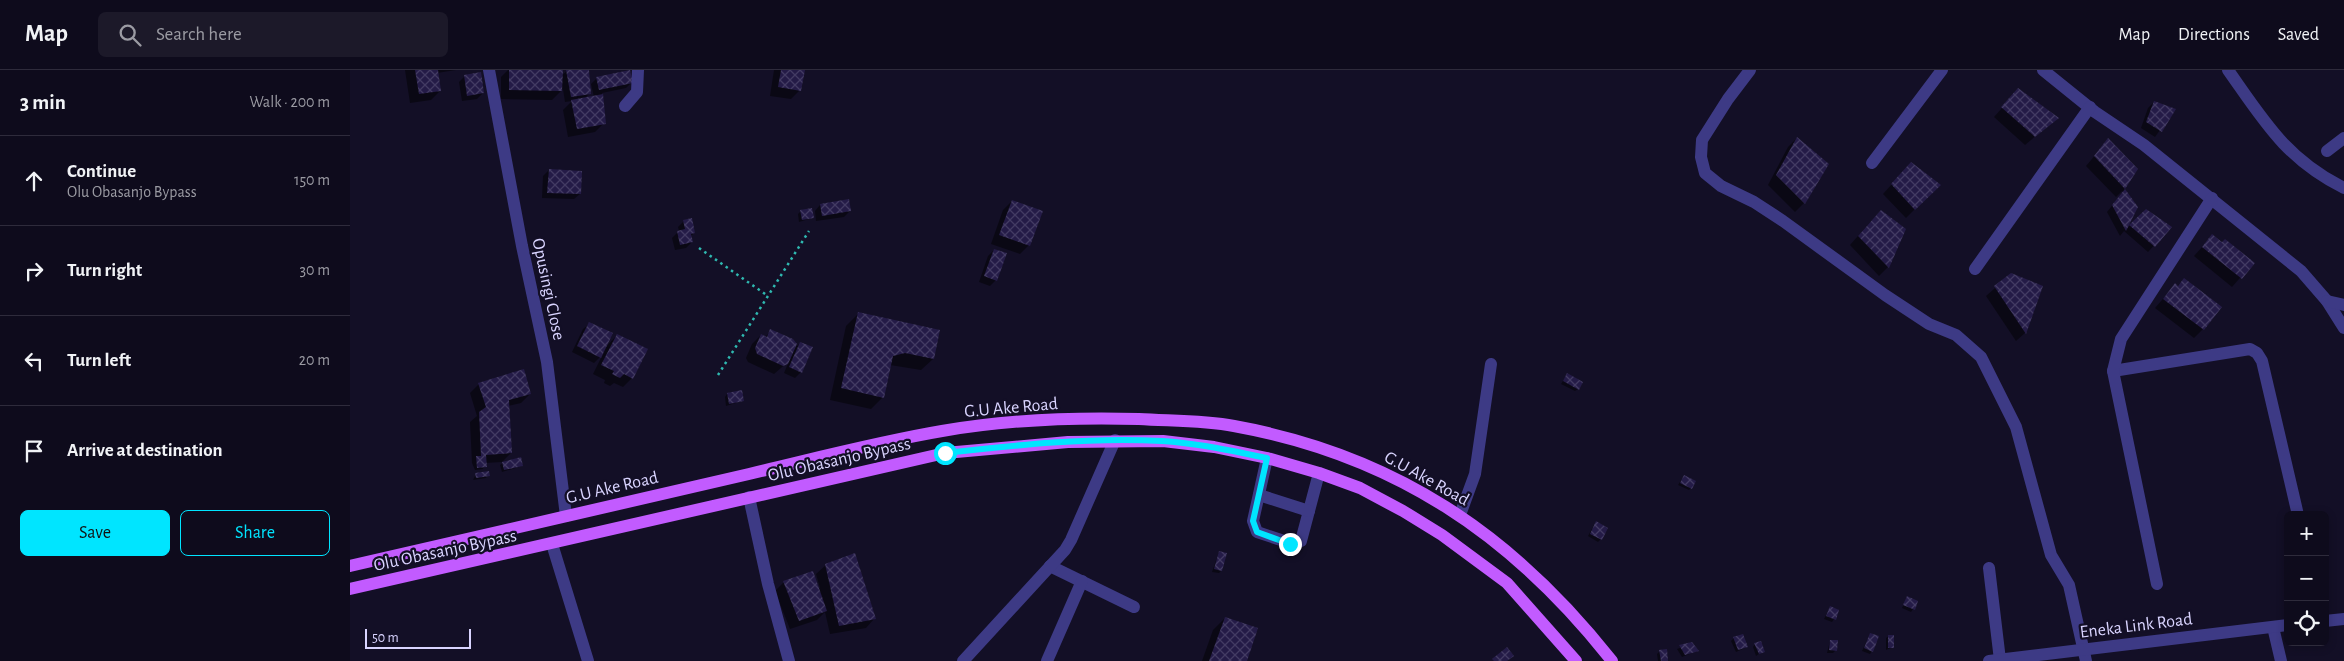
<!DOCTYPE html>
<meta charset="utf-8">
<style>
body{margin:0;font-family:"Alegreya Sans",sans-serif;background:#1c1929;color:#f1f3f6}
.controls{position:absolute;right:15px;bottom:15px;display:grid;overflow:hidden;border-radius:8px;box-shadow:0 2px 8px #0003}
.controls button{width:45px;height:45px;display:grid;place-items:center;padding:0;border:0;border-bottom:1px solid #2e2b3b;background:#0e0b1c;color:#f1f3f6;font:25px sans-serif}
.scale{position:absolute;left:15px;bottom:12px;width:106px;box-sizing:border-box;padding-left:5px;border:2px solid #d9d4ff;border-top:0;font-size:14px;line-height:18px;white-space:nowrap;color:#d9d4ff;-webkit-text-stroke:4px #130f26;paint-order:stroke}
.stop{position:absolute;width:15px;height:15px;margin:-11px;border:4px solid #00e5ff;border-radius:50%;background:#fff}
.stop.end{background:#00e5ff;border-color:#fff;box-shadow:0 1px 5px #0008}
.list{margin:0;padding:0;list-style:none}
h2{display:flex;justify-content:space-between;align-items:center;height:65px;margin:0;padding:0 20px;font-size:21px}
h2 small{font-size:16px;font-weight:400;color:#9b9ba3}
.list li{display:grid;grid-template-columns:32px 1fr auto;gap:15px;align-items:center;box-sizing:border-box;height:90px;padding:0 20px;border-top:1px solid #2e2b3b}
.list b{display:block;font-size:19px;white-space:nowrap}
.list p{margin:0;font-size:16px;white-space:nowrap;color:#9b9ba3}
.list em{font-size:16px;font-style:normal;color:#9b9ba3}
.actions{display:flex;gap:10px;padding:15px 20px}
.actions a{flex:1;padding:11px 0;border:1px solid #00e5ff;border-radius:8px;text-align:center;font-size:18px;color:#00e5ff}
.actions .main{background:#00e5ff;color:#111}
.icon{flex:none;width:28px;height:28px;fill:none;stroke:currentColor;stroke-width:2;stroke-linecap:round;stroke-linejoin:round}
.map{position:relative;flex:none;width:1994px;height:591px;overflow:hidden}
header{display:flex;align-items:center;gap:30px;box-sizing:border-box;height:70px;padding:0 25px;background:#0e0b1c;border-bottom:1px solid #2e2b3b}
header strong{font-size:24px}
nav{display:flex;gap:28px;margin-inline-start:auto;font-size:18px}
.search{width:350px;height:45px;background:#1c1929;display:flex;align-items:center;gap:12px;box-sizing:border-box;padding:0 18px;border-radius:8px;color:#9b9ba3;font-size:19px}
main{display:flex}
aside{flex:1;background:#0e0b1c}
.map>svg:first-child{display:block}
</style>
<header>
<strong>Map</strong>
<div class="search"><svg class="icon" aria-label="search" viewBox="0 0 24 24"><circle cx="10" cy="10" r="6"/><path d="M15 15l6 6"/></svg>Search here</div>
<nav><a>Map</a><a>Directions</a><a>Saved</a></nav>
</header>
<main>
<aside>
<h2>3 min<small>Walk · 200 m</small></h2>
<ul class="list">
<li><svg class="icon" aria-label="ahead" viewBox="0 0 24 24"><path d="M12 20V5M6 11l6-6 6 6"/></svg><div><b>Continue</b><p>Olu Obasanjo Bypass</p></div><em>150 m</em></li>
<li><svg class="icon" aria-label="right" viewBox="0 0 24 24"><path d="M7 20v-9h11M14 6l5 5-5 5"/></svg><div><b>Turn right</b></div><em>30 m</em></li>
<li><svg class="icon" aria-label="left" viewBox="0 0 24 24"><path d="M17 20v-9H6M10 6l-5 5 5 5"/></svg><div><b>Turn left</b></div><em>20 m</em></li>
<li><svg class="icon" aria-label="arrive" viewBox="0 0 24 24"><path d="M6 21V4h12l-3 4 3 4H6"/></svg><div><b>Arrive at destination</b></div></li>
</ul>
<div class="actions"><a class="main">Save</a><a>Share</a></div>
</aside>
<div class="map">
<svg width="1994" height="591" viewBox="0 0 1994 591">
<defs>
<pattern id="building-cross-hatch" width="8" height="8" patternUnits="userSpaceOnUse" patternTransform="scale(1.25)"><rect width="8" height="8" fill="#241b47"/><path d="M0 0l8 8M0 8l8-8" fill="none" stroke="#433b63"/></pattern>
</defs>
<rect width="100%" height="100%" fill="#130f26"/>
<g fill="#0007">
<path d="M55,0h51l-19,3 3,18 -9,9 -21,3z"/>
<path d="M158,0h53v6l6,-5 21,-1 2,23 -6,6 10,-2 -3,-13 6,-6 35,4 -6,6 -24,5 2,30 -9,9 -27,5 -5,-27 9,-9 -7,1 -2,-13 -11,11 -51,-1v-22z"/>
<path d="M424,0h29l-3,20 -9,9 -21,-3z"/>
<path d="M115,6l18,17 -6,6 -15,2 -3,-19z"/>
<path d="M1660,29l47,19 -32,27 -31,-28z"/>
<path d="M1804,32l21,7 -20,28 -14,-9 7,-20z"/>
<path d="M1447,68l30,26 -23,39 -9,9 -27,-27 20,-38z"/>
<path d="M1758,70l28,29 -12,20 12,18 -11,23 21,-20 24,18 -22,24 -24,-21 -4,5 -13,-24 16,-20 -1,-1 -6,6 -30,-31z"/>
<path d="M199,100l31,24 -6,5 -32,-1 1,-22z"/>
<path d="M1552,103l37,12 -33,33 -23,-24z"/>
<path d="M662,131l17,44 -9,9 -29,-10 12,-34z"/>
<path d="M470,135l30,6 -6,6 -28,4 -1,-10z"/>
<path d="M451,141l11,7 -13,4 -1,-8z"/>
<path d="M1522,150l33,9 -17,38 -9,9 -29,-31z"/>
<path d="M334,151l10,12 -3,3 1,6 -6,6 -11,2 -3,-12 7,-7 -1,-4z"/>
<path d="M1863,165l40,28 -21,24 -38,-31z"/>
<path d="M644,180l2,30 -6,6 -11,-4 9,-26z"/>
<path d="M1661,204l31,12 -17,47 -9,8 -30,-45z"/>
<path d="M1834,210l19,49 -9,9 -39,-30 20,-23 2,1z"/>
<path d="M508,244l75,45 -12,11 -31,-5 -7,32 -12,12 -41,-9 16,-74z"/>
<path d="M239,254l16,24 12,-13 15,43 -9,9 -9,-4 -4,3 -6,-3 1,-3 -12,-6 10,-20 -9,9 -22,-11 11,-23z"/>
<path d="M421,261l21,9 5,6 3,-3 1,29 -6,6 -11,-5 5,-12 -15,13 -26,-12 -2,-4 6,-14 9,-9 4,2z"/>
<path d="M1217,305l11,14 -3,2 -14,-7z"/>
<path d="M129,314l51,10 -9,9 -13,3 3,47 -9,9 -17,1 -2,6 -8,1 -3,-7 -2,-41 7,-6 -7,-23z"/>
<path d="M377,324l15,7 -16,5 -1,-9z"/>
<path d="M153,393l19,3 -20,6 -2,-7z"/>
<path d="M126,404l12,1 -2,3 -13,2z"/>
<path d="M1334,406l7,12 -2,2 -11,-5z"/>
<path d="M1244,455l7,14 -3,3 -10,-6z"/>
<path d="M869,482l2,19 -2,2 -7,-1z"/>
<path d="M476,495l48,54 -8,9 -36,6 -5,-22 -8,8 -27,9 -15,-38 9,-9 36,6 -4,-14z"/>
<path d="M1557,528l6,11 -2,3 -9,-4z"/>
<path d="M1480,538l4,11 -2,3 -8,-3z"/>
<path d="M875,548l20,43h-43l11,-31z"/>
<path d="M1520,564l2,17 -2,3 -8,-3z"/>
<path d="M1539,566l4,11 -7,3v-12z"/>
<path d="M1384,568l13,9 -11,5 -5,-11z"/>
<path d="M1480,571l5,10 -2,2h-6z"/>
<path d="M1341,574l6,7 -15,6 -5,-8z"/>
<path d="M1405,574l8,7 -7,5 -3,-9z"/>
<path d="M1310,581l7,10h-9l-1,-7z"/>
</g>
<g fill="url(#building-cross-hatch)">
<path d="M65,0h23l3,21 -22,3z"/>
<path d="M159,0h54l-1,21 -53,-1z"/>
<path d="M216,0h23l2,24 -20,3z"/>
<path d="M280,0l3,13 -34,7 -3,-13z"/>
<path d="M431,0h24l-4,21 -23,-4z"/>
<path d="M131,2l3,21 -17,3 -3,-21z"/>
<path d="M1668,18l41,30 -24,19 -34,-30z"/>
<path d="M253,24l3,30 -29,5 -6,-29z"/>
<path d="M1804,31l22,8 -14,23 -16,-10z"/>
<path d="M1447,67l32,27 -24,40 -29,-29z"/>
<path d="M1758,68l30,31 -13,20 -31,-33z"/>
<path d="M1561,92l30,23 -26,25 -24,-26z"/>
<path d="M199,99l33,2 -1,23 -34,-1z"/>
<path d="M1775,119l13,18 -12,24 -14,-26z"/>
<path d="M499,129l2,12 -29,5 -2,-12z"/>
<path d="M662,130l31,11 -13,35 -31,-11z"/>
<path d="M462,138l2,10 -12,2 -2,-10z"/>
<path d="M1796,139l26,18 -17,20 -26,-22z"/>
<path d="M1531,140l25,19 -17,39 -31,-32z"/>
<path d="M342,148l3,15 -4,1 2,8 -13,3 -3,-14 8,-2 -2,-9z"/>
<path d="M1862,164l10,8 3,-3 30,24 -13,16 -40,-32z"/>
<path d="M644,179l13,4 -10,28 -13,-5z"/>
<path d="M1661,203l32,13 -17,48 -32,-48z"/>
<path d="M1834,208l38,29 -18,23 -41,-31 12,-16 3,3z"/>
<path d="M508,242l82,18 -6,29 -29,-6 -12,3 -9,42 -43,-10z"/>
<path d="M239,252l24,11 -12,25 -24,-12z"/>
<path d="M420,259l23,10 4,5 -9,20 -5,2 -26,-12 -2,-6 6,-14 6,3z"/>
<path d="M267,264l31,15 -15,30 -9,-5 -4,4 -8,-4 2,-3 -13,-6z"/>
<path d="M450,272l13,5 -11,26 -13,-6z"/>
<path d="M174,299l7,25 -22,6 3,53 -26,2 1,12 -10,1 -1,-12h5l-2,-44 7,-5 -8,-24z"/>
<path d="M1217,303l16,9 -4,8 -16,-9z"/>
<path d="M392,320l2,11 -15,3 -2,-11z"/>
<path d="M171,387l2,9 -19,4 -2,-8z"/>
<path d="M139,401l1,5 -14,2 -1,-5z"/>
<path d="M1334,405l12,6 -4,8 -12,-6z"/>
<path d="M1246,451l12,7 -6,12 -12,-6z"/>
<path d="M869,481l8,2 -5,18 -8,-2z"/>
<path d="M505,483l21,66 -37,7 -14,-62z"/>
<path d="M463,501l14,40 -28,10 -16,-40z"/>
<path d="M1557,526l11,5 -3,9 -12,-5z"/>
<path d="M1480,536l9,4 -3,10 -10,-4z"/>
<path d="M875,547l33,11 -11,33h-38z"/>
<path d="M1520,563l9,3 -6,16 -9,-4z"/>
<path d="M1393,564l5,13 -10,3 -5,-13z"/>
<rect x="1538" y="565" width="6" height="13"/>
<path d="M1480,570h8l-1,11 -8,-1z"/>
<path d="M1411,571l4,11 -6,2 -5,-11z"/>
<path d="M1342,572l7,9 -14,4 -6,-10z"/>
<path d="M1157,577l7,9 -7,5h-13l-2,-2z"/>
<path d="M1317,579l1,12h-7l-2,-11z"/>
</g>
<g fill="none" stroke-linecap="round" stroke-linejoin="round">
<g stroke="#2fb8b0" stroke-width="2.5" stroke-dasharray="2.5 4" stroke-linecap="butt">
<path d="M349,178l69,48"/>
<path d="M368,305l91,-144"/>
</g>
<g stroke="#3d3a85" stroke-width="12">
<path d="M139,0l33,176 25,116 19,154"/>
<path d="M1400,0l-22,29 -26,41 -1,17 4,16 16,13 33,16 29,19 102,74 44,29 27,11 25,22 35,70 35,128 18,30 17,76"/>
<path d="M1693,0l52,42 49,33 157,126 26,30 17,27"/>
<path d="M1878,0c36,51 58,89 116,118"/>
<path d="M275,36l12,-14 1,-22"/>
<path d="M1977,81l17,-13"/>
<path d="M1522,93l70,-93"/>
<path d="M1625,199l115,-162"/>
<path d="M1977,231l17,4"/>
<path d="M1763,301l137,-22 7,4 5,8 36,154"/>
<path d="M917,388l-14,63 4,11 33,11 11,-2 18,-68"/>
<path d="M909,425l50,16"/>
<path d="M399,427l19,87 21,77"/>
<path d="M1110,445l15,-41 16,-110"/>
<path d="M202,474l36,117"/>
<path d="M700,496l84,41"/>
<path d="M1639,498l11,92"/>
<path d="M1807,514l-44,-213 8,-32 91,-141"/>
<path d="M1975,551l19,-2"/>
<path d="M1923,557l8,34"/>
<path d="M613,591l102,-111 6,-10 44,-100"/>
<path d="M697,591l35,-80"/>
<path d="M1639,591l299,-36"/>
</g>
<g stroke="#c25bff" stroke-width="12">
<path d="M0,496c133,-31 266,-62 399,-92 64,-15 128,-32 193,-43 64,-11 131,-14 197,-12 31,2 64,1 95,7 160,29 278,108 378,235"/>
<path d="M0,519l595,-136 123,-11 95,-1 51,6 53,11 52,15 41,15 43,23 39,24 65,48 69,78"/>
</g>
</g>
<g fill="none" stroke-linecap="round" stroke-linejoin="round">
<path stroke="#00e5ff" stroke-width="6" d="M595,383c72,-8 144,-16 217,-12 35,2 70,10 105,17l-14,63 4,11 33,12"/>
</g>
<g text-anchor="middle" stroke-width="4.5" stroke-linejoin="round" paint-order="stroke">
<g font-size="18" fill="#d9d4ff" stroke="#130f26">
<text transform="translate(199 219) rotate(78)" y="6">Opusingi Close</text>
<text transform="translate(661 337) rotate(-5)" y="6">G.U Ake Road</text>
<text transform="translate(489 389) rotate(-13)" y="6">Olu Obasanjo Bypass</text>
<text transform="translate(1077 408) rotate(29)" y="6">G.U Ake Road</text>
<text transform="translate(262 417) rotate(-13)" y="6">G.U Ake Road</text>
<text transform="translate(95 480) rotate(-12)" y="6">Olu Obasanjo Bypass</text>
<text transform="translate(1786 555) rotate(-7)" y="6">Eneka Link Road</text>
</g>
</g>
</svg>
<div class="controls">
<button>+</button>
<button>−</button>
<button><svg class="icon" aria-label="locate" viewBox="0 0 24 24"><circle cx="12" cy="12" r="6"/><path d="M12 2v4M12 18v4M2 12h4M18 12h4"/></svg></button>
</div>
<div class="scale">50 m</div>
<div class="stop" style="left:595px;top:383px"></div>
<div class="stop end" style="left:940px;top:474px"></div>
</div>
</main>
